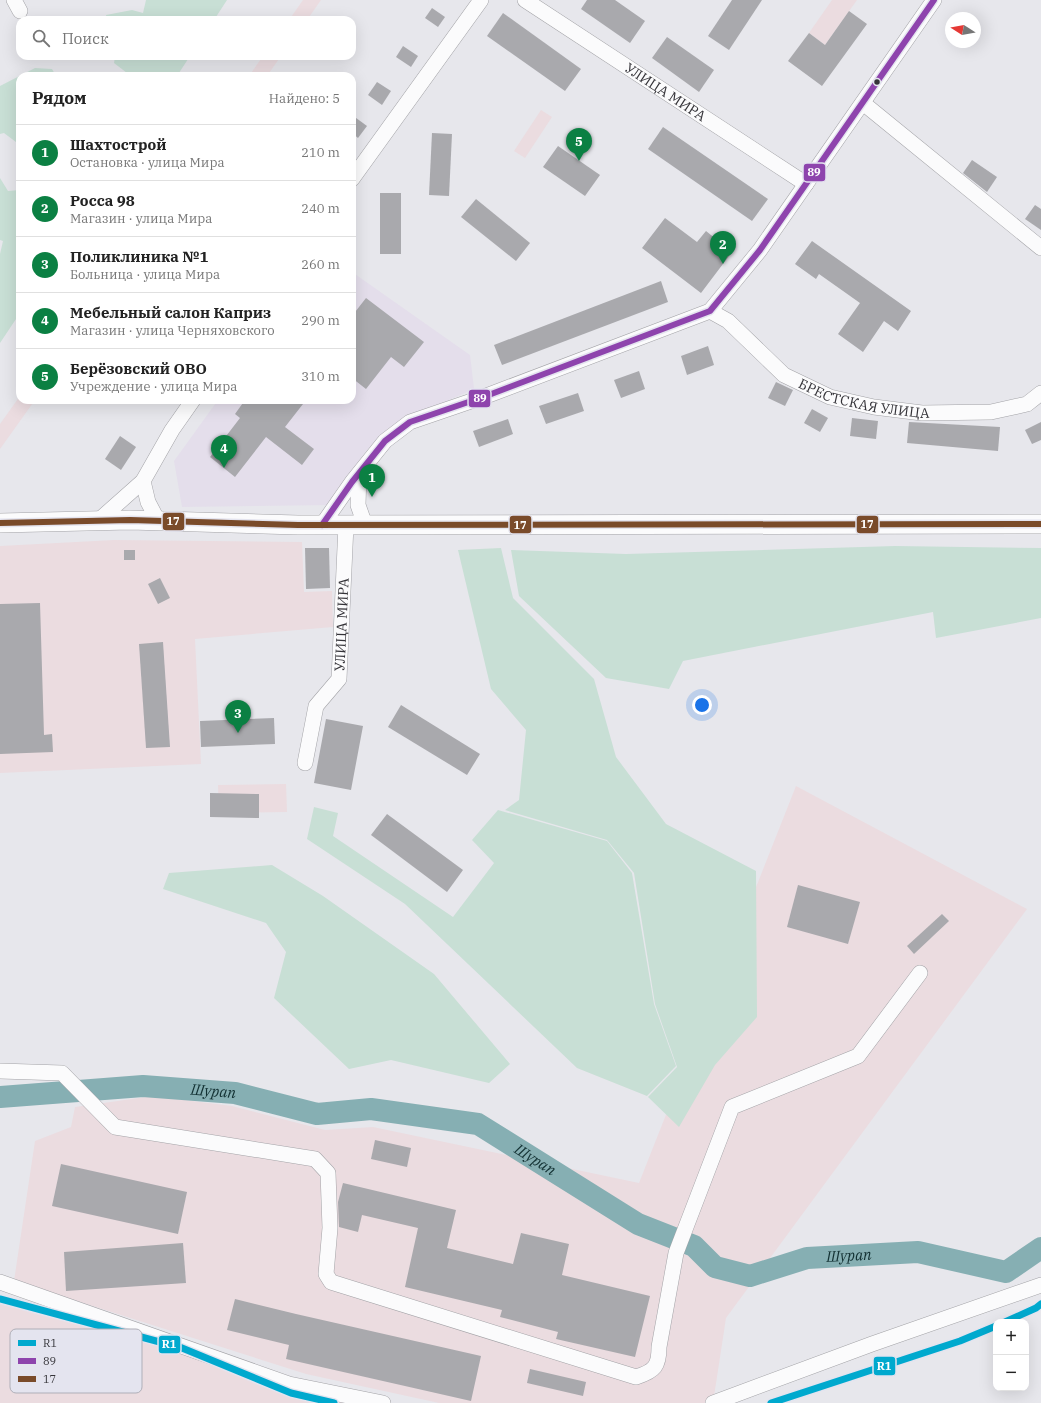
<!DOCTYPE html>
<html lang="ru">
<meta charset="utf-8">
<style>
body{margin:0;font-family:"IBM Plex Serif",serif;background:#f6f6f6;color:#222}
.controls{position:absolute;right:12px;bottom:12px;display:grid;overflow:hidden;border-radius:8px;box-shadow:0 4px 16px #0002}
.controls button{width:36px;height:36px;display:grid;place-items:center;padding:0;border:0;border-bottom:1px solid #e0e0e0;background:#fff;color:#222;font:20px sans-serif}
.compass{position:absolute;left:945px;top:12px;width:36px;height:36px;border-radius:50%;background:#fff;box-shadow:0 4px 16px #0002;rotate:281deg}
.you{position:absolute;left:702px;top:705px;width:14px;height:14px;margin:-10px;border:3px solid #fff;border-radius:50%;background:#1a73e8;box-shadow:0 0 0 6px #1a73e833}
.badge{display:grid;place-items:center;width:26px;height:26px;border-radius:50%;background:#0b8043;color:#fff;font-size:13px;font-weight:700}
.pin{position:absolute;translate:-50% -33px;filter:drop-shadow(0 1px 2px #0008)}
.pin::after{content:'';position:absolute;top:21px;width:14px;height:12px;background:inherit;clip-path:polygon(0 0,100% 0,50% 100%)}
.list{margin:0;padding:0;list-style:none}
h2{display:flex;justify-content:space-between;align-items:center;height:52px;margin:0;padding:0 16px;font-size:17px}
h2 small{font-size:13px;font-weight:400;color:#767676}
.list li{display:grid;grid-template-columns:26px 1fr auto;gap:12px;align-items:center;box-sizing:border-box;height:56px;padding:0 16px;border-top:1px solid #e0e0e0}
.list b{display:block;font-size:15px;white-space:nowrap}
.list p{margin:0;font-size:13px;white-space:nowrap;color:#767676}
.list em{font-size:13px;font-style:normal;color:#767676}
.icon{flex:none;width:22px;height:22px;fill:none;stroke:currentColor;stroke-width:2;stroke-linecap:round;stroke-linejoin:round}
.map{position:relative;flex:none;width:1041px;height:1403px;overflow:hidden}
.search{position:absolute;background:#fff;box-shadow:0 4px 16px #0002;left:16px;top:16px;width:340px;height:44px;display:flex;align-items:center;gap:10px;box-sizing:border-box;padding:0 14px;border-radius:12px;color:#767676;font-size:15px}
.panel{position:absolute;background:#fff;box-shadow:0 4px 16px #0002;left:16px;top:72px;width:340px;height:332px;border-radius:12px}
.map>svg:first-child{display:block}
</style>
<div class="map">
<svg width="1041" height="1403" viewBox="0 0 1041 1403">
<rect width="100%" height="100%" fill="#e7e7ec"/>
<path fill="#e4deeb" d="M352,272l118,83 4,34 -64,28 -29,19 -14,14 -17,24 -16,31 -152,2 -8,-46 44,-61h134z"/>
<g fill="#ebdce0">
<path d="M303,0h18l-14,20h-18z"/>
<path d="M832,0h25l-32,45 -16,-12z"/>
<path d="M263,56h18l-14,20h-18z"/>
<path d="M541,110l11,7 -27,41 -11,-7z"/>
<path d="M20,396v4h15l-35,49v-25z"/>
<path d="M114,540l188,2 2,50 28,-1 1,36 -138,12 6,125 -201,9v-227z"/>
<path d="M286,784l1,28 -68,1 -1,-28z"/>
<path d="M796,786l231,123 -301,409 -13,85h-274l-133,-29 -292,-93 21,-140 36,-14 4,-20 78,-11 79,10 93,24 48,-3 266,56z"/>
<path d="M0,1297l11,7 344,99h-355z"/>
</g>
<g fill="#c8dfd5">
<path d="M146,0h81l-13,20h-107l-1,-5 26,-5 11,3z"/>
<path d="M115,56h75l-13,20h-46l-17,-13z"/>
<path d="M35,68l17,1 4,7h-36v75l-4,-9 -12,-9 -4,1v-48z"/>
<path d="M0,178l8,13 12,-1v123l-20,30v-89l3,-13 -3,-1z"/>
<path d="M895,546l146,2v70l-105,20 -3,-26 -250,49 -14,28 -63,-11 -87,-82 -8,-46 115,4z"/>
<path d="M501,548l12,50 81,81 22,78 50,67 90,47 1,146 -42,48 -36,62 -31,-30 29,-30 -22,-63 -21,-131 -27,-33 -102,-30 14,-10 7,-70 -35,-41 -33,-139z"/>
<path d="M314,807l24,6 -5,23 120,81 41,-54 -22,-23 26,-30 109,31 25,32 22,131 22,62 -29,30 -70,-28 -172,-164 -98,-65z"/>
<path d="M272,865l51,31 111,78 76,90 -21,19 -98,-23 -42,9 -75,-71 12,-46 -20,-29 -103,-34 6,-16z"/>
</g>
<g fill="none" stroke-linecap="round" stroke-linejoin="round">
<path stroke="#86afb3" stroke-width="22" id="s1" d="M0,1097l143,-11 92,7 82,21 54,-5 107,15 160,100 56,22 21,21 35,9 57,-18 111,-6 88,20 35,-24"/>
</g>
<g fill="#a9a9ad">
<path d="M587,0h28l30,21 -15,22 -49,-34z"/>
<path d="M732,0h30l-33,50 -21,-14z"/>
<path d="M432,8l13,9 -7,10 -13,-9z"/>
<path d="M849,11l18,13 -45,62 -34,-25 21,-28 16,12z"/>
<path d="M503,13l78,56 -16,22 -78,-55z"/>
<path d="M667,37l47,33 -15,22 -47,-34z"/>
<path d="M403,46l15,10 -7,11 -15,-10z"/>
<path d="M377,82l14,9 -9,14 -14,-10z"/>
<path d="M352,115l15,11 -9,12 -6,-5z"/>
<path d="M663,127l105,72 -16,22 -104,-72z"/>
<path d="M432,133l20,1 -3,62 -20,-1z"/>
<path d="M558,146l42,29 -15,21 -42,-29z"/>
<path d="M972,160l25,17 -10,15 -24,-19z"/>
<rect x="380" y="193" width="21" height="61"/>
<path d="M476,199l54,44 -14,18 -55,-44z"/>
<path d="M1035,205l6,4v21l-16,-11z"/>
<path d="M665,218l32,24 9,-11 26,21 -31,41 -59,-45z"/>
<path d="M812,241l99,70 -13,20 -14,-10 -21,31 -25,-18 22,-31 -41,-29 -3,5 -21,-15z"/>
<path d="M661,281l7,21 -166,63 -8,-20z"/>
<path d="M366,298l58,44 -20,25 -13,-10 -25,32 -14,-11v-62z"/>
<path d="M708,346l6,19 -27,10 -6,-19z"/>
<path d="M639,371l6,18 -24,9 -7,-18z"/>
<path d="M776,382l17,8 -8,16 -17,-8z"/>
<path d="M578,393l6,18 -38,13 -7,-18z"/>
<path d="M245,400h52l6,4 -18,23 29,22 -12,16 -36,-28 -31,40 -25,-20 30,-39 -5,-4z"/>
<path d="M812,409l16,9 -8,14 -16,-9z"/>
<path d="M852,418l26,3 -2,18 -26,-3z"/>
<path d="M508,419l5,15 -34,13 -6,-16z"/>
<path d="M909,422l91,5 -2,24 -91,-8z"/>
<path d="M1041,422v18l-9,4 -7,-14z"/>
<path d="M120,436l16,11 -15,23 -16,-11z"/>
<path d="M305,548h24l1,40 -24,1z"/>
<rect x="124" y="550" width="11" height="10"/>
<path d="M160,578l10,20 -12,6 -10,-20z"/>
<path d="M40,603l4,132 8,-1 1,18 -53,2v-150z"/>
<path d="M163,642l7,105 -24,1 -7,-104z"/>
<path d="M401,705l79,49 -13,21 -79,-48z"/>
<path d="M274,718l1,26 -74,3 -1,-26z"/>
<path d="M326,719l37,7 -12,64 -37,-7z"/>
<path d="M210,793l49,1v24l-49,-1z"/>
<path d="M387,814l76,56 -16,22 -76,-57z"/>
<path d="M798,885l62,17 -12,42 -61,-17z"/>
<path d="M942,914l7,7 -35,33 -7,-8z"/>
<path d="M375,1140l36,8 -4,19 -36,-8z"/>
<path d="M61,1164l126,28 -9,42 -126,-28z"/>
<path d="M343,1183l113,27 -9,38 66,16 8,-31 48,11 -7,31 88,21 -15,61 -79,-18 2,-7 -58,-15 2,-7 -97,-23 13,-59 -56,-13 -4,17 -19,-5 -1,-25z"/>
<path d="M183,1243l3,40 -120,8 -2,-39z"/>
<path d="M235,1299l61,15 185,42 -10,45 -185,-42 3,-14 -62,-15z"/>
<path d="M530,1369l56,13 -3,14 -56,-13z"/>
</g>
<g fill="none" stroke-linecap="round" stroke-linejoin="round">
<defs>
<g id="minor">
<path d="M14,0l6,11"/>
<path id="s2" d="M525,0l281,184"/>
<path d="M863,103l178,145"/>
<path d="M352,179l129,-179"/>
<path id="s3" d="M710,311l18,10 56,54 46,22 44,10 48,6 69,-1 36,-8 14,-11"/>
<path d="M359,474l-1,31 7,20"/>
<path d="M98,521l45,-40"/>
<path d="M158,521l-10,-19 -5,-21 29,-51 21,-30"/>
<path d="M322,525l30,-43 33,-41 25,-19 76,-26 224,-85 50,-61 174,-250"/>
<path id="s4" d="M305,763l11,-57 23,-27 7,-154"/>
<path d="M0,1071l62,2 53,54 200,32 13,14 2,55 -4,46 5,8 305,95c19,-6 23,-11 23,-30l17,-94 56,-146 126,-51 62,-83"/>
<path d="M0,1282l289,102 94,19"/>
<path d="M713,1403l159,-59 169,-59"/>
</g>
<path id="major" d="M0,523l130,-3 168,5 743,-1"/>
</defs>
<use href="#minor" stroke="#a3a3a7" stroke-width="16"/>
<use href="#major" stroke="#a3a3a7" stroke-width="20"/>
<use href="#minor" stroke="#fbfbfc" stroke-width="15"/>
<use href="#major" stroke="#fbfbfc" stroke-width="19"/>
<defs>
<path id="bus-1" d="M322,525l30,-43 33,-41 25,-19 76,-26 224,-85 50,-61 174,-250"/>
<path id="bus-2" d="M0,523l130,-3 168,5 743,-1"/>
</defs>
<use href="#bus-1" stroke="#e4e4ef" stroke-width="9"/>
<use href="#bus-2" stroke="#e4e4ef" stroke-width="9"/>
<use href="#bus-1" stroke="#8e44ad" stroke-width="6"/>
<use href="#bus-2" stroke="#7a4b2a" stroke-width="6"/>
<defs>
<g id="rail-1">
<path d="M0,1299l182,49 109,45 43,10"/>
<path d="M1005,1322l31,-14 5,-4"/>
<path d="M771,1403l189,-62 36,-15"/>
</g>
</defs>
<use href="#rail-1" stroke="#e4e4ef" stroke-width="10"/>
<use href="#rail-1" stroke="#00a9ce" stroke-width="7"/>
</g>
<circle fill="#343338" stroke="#e4e4ef" stroke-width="1.5" cx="877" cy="82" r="3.5"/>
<g text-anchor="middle" stroke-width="4" stroke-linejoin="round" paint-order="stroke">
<g font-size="14" fill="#343338" stroke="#e4e4ef">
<text dy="5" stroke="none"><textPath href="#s2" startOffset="168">УЛИЦА МИРА</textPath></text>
<text dy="5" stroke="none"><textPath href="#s3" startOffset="183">БРЕСТСКАЯ УЛИЦА</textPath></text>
<text dy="5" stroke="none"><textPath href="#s4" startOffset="148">УЛИЦА МИРА</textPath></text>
</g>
<g font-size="15" font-style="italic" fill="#133133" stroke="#e4e4ef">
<text dy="5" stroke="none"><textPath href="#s1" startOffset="214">Шурап</textPath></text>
<text dy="5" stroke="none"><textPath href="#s1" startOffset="550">Шурап</textPath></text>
<text dy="5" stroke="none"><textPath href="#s1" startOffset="899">Шурап</textPath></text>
</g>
</g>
<rect x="10" y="1329" width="132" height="64" rx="6" fill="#e4e4ef" stroke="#afafb8" stroke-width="1"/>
<rect x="18" y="1340" width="18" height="6" fill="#00a9ce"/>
<rect x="18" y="1358" width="18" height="6" fill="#8e44ad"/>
<rect x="18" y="1376" width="18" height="6" fill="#7a4b2a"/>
<g font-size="11" fill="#343338">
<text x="43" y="1347">R1</text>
<text x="43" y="1365">89</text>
<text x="43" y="1383">17</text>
</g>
<g stroke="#e4e4ef" stroke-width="1.5">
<rect x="803" y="163" width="23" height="19" rx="4" fill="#8e44ad"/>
<rect x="468" y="389" width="23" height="19" rx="4" fill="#8e44ad"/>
<rect x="162" y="512" width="23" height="19" rx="4" fill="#7a4b2a"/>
<rect x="856" y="515" width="23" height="19" rx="4" fill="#7a4b2a"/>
<rect x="509" y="515" width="23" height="19" rx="4" fill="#7a4b2a"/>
<rect x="158" y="1335" width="23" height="19" rx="4" fill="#00a9ce"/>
<rect x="873" y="1356" width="23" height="20" rx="4" fill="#00a9ce"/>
</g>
<g font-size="11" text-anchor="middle" font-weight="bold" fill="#fff">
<text x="814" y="176">89</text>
<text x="480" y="402">89</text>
<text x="173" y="525">17</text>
<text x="867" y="528">17</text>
<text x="520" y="529">17</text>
<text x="169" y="1348">R1</text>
<text x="884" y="1370">R1</text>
</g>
</svg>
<div class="controls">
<button>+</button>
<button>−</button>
</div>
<svg class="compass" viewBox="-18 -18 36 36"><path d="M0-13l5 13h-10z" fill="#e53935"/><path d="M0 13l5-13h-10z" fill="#767676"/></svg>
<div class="you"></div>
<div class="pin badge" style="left:372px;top:497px">1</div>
<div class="pin badge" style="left:723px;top:264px">2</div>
<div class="pin badge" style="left:238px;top:733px">3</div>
<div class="pin badge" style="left:224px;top:468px">4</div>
<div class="pin badge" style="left:579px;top:161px">5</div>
<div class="search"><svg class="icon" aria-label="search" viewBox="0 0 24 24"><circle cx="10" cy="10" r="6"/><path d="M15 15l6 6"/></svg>Поиск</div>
<section class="panel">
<h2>Рядом<small>Найдено: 5</small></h2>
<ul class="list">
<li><span class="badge">1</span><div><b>Шахтострой</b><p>Остановка · улица Мира</p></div><em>210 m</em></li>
<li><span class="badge">2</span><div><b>Росса 98</b><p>Магазин · улица Мира</p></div><em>240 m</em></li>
<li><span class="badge">3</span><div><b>Поликлиника №1</b><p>Больница · улица Мира</p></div><em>260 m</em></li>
<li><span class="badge">4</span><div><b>Мебельный салон Каприз</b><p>Магазин · улица Черняховского</p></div><em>290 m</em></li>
<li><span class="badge">5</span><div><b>Берёзовский ОВО</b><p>Учреждение · улица Мира</p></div><em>310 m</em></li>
</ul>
</section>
</div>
